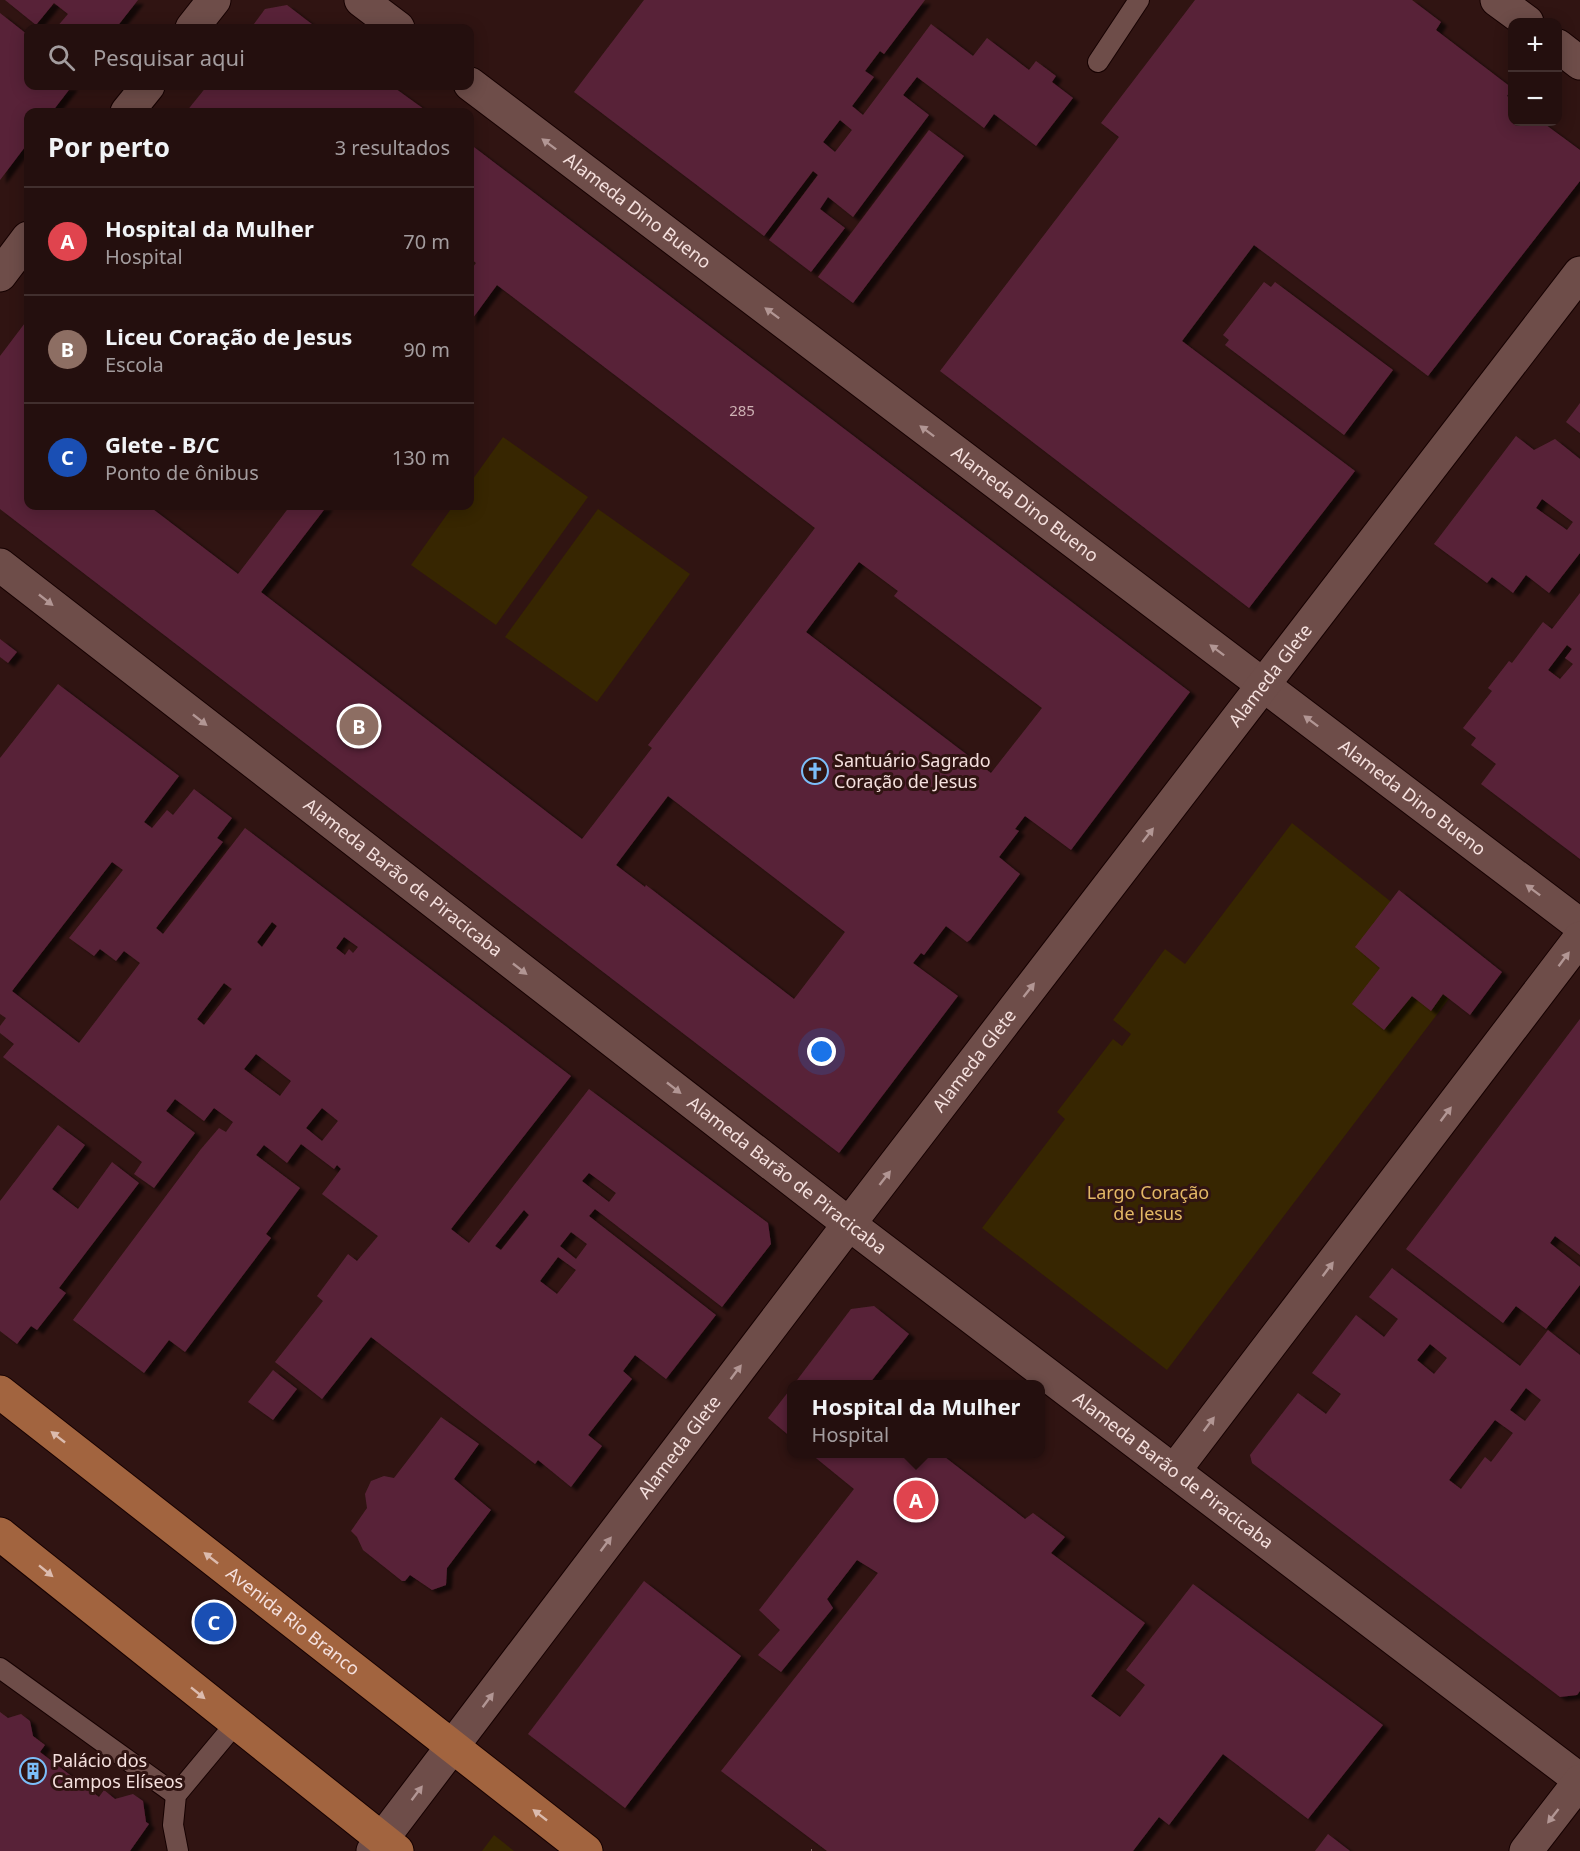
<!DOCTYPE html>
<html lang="pt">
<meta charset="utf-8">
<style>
body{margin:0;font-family:"Noto Sans",sans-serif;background:#301d1c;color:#f1f3f6}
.controls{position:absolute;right:18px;top:18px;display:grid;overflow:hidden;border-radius:12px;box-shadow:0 3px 15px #0003}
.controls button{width:54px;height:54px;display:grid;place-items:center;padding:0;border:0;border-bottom:2px solid #412f2e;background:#240f0e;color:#f1f3f6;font:30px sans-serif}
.you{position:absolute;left:822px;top:1052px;width:21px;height:21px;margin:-15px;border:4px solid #fff;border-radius:50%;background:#1a73e8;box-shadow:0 0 0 9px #1a73e833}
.badge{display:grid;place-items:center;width:39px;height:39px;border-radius:50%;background:#0b8043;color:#fff;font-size:20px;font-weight:700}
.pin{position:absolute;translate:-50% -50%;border:3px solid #fff;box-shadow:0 2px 6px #0006}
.popup{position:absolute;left:787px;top:1380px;width:258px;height:78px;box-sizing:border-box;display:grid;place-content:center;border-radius:12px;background:#240f0e;filter:drop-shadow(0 2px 4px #0005);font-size:20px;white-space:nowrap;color:#a39c9e}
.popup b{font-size:22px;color:#f1f3f6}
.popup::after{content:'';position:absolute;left:50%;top:100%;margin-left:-12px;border:12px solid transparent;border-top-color:#240f0e}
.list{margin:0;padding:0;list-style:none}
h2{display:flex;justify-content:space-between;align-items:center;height:78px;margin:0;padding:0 24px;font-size:26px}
h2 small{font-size:20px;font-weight:400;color:#a39c9e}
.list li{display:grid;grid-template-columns:39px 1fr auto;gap:18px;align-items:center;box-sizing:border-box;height:108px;padding:0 24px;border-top:2px solid #412f2e}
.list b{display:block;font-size:22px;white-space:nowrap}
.list p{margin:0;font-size:20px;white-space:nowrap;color:#a39c9e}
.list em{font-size:20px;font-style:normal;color:#a39c9e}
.icon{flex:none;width:33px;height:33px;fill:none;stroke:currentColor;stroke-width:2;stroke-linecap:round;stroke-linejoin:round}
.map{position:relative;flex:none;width:1580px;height:1851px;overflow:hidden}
.search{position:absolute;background:#240f0e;box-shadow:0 3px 15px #0003;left:24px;top:24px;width:450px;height:66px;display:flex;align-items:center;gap:15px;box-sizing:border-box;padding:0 21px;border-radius:12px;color:#a39c9e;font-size:22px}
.panel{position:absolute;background:#240f0e;box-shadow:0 3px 15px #0003;left:24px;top:108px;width:450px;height:402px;border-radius:12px}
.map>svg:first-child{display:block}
</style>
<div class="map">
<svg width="1580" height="1851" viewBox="0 0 1580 1851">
<defs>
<filter id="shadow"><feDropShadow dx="6" dy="4" stdDeviation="1.5" flood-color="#0009"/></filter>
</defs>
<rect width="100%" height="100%" fill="#301412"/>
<g fill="#372601">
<path d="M503,437l85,60 -92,128 -85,-60 42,-59h17v-23z"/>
<path d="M598,509l92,65 -93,128 -92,-65z"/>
<path d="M1292,823l181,144 -306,403 -185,-142 83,-109 -8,-7 56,-73 9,7 9,-12 -18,-14 52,-71 20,15z"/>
<path d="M494,1835l20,16h-32z"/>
</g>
<g fill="#582338" fill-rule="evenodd" filter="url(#shadow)">
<path d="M5,0h133l-22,28h-60l12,-14 -14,-11 -18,22z"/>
<path d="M644,0h281l-41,54 -4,-3 -15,20 9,6 -22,29 11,9 68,-91 42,32 14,-18 42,32 7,-9 20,15 -4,6 21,16 -37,48 -42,-32 -10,14 -67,-51 -14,18 26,20 -76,102 -25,-20 -8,12 25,19 -34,44 -42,-32 49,-65 -5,-4 -49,65 -190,-144zM840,120l12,10 -17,22 -12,-10z"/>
<path d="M1195,0h217l29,22 -5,8 76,58 -5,8 5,4v22h30l38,28v31l-152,195 -174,-131 -72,96 173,130 -106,137 -309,-237 179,-234 -18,-14z"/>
<path d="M287,5l30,23h-66l14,-19z"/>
<path d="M0,13l28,22v51h44l-20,26h-24v31l-28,37z"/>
<path d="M207,86h185l36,26h-242z"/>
<path d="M929,130l35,26 -111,147 -35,-26z"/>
<path d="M470,144l720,548 -119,158 -46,-34 -10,13 4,2 -20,26 21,17 -50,66 -3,2 -21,-16 -22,29 -3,-2 -8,10 45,33 -119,157 -839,-644v-153l28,-37v187h121l89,68 52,-68h37l-66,86 321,247 70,-91 -4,-3 167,-217 -318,-243 -27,37v-51l6,-8 -6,-5zM859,562l39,29 -4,5 148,112 -51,65 -185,-141zM668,796l177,136 -51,67 -148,-114 -1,2 -29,-22z"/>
<path d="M1264,282l7,5 4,-5 118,88 -49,65 -119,-90 4,-5 -6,-5z"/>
<path d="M1580,403v30l-14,-11z"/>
<path d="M1516,436l18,14 21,-11 25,20v94l-31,40 -23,-18 -13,18 -21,-16 -5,6 -53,-39zM1542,499l31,23 -6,8 -31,-22z"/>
<path d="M1580,593v266l-99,-75 15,-20 -25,-19 5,-7 -13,-10 29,-37 -4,-3 21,-27 3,2 31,-41 9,7zM1567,645l5,4 -7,9 8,6 -13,15 -12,-9z"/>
<path d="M0,639l17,13 -9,11 -8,-6z"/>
<path d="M58,684l121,92 -35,46 8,6 15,-18 6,5 21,-26 38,29 -15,20 6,4 -67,86 7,6 82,-106 326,248 -120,153 18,14 120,-154 179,134 3,21 -49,63 -127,-98 -6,7 127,99 -50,64 -31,-24 -12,16 9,8 -44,56 14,11 -31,41 -33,-27 -3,4 -164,-127 -49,62 -47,-37 48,-61 -6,-5 31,-42 9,7 21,-25 -56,-42 19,-25 -4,-4 -3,4 -33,-25 -14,19 -23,-18 -8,10 44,33 -34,46 5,4 -86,114 -16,-12 -25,33 -71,-53 128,-171 18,-21 7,4 7,-10 -19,-14 -10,13 -29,-22 -9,12 29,22 -41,55 -20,-14 8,-12 -139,-105 11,-13 -14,-11v-7l6,-8 -6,-4v-256zM112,862l11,8 -54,68 25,18 6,-7 16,12 8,-10 16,12 -61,80 -67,-52zM272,922l5,4 -15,21 -5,-5zM344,937l14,10 -5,6 -4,-4 -4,6 -9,-7zM224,983l8,6 -28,36 -7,-6zM256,1054l35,27 -11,15 -36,-27zM322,1108l16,13 -16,20 -16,-13zM589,1173l27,20 -7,9 -27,-21zM524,1210l5,5 -28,35 -6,-4zM571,1232l16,12 -11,15 -16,-13zM558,1257l18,13 -19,24 -17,-13z"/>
<path d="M1399,890l103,82 -32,43 -27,-21 -12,17 -19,-15 -28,34 -32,-26 28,-36 -25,-21z"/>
<path d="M1580,1019v236l-25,-19 -5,7 30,24v18l-34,44 -30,-23 -13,17 -97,-74z"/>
<path d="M58,1125l27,20 -33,44 26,20 34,-47 27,21 -80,105 7,5 -29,37 -6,-4 -14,18 -17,-13v-130z"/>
<path d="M1392,1268l128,98 28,-36 32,25v336l-3,4 -17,2 -308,-234 -2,-8 48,-62 28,21 15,-20 -29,-21 44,-58 28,22 14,-18 -29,-22zM1430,1344l17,14 -13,16 -17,-14zM1526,1388l15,12 -16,21 -15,-11zM1495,1420l18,13 -22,29 -6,-5 -24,32 -12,-9z"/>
<path d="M874,1306l35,28 -40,50h-75l57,-75z"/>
<path d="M273,1370l24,19 -24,31 -25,-18z"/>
<path d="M792,1387v51l-24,-20z"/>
<path d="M441,1417l38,27 -25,35 37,31 -44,58 -1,17 -14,5 -22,-15 -5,6h-3l-39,-31 -6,-13 -6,-6 16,-23 -2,-14 6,-13 13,-5 10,2z"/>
<path d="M811,1454h130l84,65 8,-6 32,24 -14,16 94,70 -54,73 29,21 25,-32 -19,-15 67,-86 190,141 -75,94 -85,-65 -54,71 -10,-8 -26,34h-306l-106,-80 157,-198 -21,-13 -30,39 6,9 -52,64 -23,-17 22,-25 -21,-20 95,-121z"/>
<path d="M644,1581l97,75 -116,152 -97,-74z"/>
<path d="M0,1712l8,6 13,-4 9,7 3,15 12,9 -5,7 59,45 5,-7 11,9 18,-5 10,7 3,21 3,2 -19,27h-130z"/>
<path d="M1328,1834l22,17h-35z"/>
</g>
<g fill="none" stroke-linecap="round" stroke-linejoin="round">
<defs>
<g id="service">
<path d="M1098,62l41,-62"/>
<path d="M0,1668l176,127"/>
<path d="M178,1851l-5,-26 3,-30 60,-72"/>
</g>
<g id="minor">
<path d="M361,0l37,28"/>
<path d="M1497,0l30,22"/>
<path d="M1558,46l22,17"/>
<path id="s1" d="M470,84l1110,841"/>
<path id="s2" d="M0,565l849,659 731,556"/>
<path d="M1174,1471l406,-533"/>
<path id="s3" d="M373,1851l476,-627 731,-951"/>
<path d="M1526,1851l54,-70"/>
</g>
<g id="tertiary">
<path d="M192,28l22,-28"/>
<path d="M127,112l21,-26"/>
<path d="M0,275l28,-37"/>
</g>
<g id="primary">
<path id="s4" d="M0,1392l586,459"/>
<path d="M0,1534l397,317"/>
</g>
</defs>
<use href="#service" stroke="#160101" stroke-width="22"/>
<use href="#minor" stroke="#160101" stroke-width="35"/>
<use href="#tertiary" stroke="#160101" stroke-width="35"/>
<use href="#primary" stroke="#160101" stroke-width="35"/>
<path stroke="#806765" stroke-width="4" stroke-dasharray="3 3" stroke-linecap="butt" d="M811,1851h1"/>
<use href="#service" stroke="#6e4d49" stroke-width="20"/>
<use href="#minor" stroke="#6e4d49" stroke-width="33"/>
<use href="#tertiary" stroke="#6e4d49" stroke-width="33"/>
<use href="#primary" stroke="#a2643f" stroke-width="33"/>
</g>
<defs><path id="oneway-solid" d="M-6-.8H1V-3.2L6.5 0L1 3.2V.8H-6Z" transform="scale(1.5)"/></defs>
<g fill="#b29694">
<use href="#oneway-solid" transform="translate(549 144) rotate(-143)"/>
<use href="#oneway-solid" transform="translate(772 313) rotate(-143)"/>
<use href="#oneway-solid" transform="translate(927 431) rotate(-143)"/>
<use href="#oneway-solid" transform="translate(46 600) rotate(38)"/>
<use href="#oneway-solid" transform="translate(1217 650) rotate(-143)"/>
<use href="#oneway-solid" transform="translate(200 720) rotate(38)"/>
<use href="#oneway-solid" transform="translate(1311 721) rotate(-143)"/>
<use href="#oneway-solid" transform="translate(1148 835) rotate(-52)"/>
<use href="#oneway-solid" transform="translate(1533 890) rotate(-143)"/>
<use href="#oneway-solid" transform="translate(1564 959) rotate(-53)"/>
<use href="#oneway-solid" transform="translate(520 969) rotate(38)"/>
<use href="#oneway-solid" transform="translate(1029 990) rotate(-52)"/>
<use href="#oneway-solid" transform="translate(674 1088) rotate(38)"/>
<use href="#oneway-solid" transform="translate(1446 1114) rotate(-53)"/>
<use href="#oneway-solid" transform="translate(885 1178) rotate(-52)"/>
<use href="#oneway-solid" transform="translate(1328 1269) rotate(-53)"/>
<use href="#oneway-solid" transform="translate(736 1372) rotate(-53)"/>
<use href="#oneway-solid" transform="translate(1209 1424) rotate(-53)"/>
<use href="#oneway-solid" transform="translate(606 1544) rotate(-53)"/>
<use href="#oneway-solid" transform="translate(488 1700) rotate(-53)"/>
<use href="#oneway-solid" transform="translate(417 1793) rotate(-53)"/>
<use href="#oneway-solid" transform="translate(1553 1816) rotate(128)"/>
</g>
<g fill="#dcbbae">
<use href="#oneway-solid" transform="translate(58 1437) rotate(-142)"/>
<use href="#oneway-solid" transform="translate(211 1558) rotate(-142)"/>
<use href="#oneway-solid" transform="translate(46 1571) rotate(39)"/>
<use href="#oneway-solid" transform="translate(198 1693) rotate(39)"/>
<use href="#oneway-solid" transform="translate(540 1815) rotate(-142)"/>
</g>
<defs>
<symbol id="church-ring" viewBox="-11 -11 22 22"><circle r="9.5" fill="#301412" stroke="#7cbef9" stroke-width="1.5"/><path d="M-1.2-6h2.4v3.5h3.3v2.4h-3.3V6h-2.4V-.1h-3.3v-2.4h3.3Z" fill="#7cbef9"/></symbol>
<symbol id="building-ring" viewBox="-11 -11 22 22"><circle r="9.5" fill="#301412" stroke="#7cbef9" stroke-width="1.5"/><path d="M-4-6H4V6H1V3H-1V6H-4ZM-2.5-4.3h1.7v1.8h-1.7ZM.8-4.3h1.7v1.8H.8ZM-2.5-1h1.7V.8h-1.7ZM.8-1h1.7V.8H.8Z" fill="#7cbef9"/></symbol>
</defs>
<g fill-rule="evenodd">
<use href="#church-ring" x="800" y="756" width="30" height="30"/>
<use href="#building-ring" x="18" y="1756" width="30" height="30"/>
</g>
<g text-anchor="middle" stroke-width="6" stroke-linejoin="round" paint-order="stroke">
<g font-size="15" fill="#ceb1b4">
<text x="742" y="416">285</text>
</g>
<g font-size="18" fill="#f5e0de" stroke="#301412">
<text dy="6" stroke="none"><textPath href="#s1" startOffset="210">Alameda Dino Bueno</textPath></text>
<text dy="6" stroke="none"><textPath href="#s1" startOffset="696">Alameda Dino Bueno</textPath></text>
<text dy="6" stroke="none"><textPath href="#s3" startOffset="1479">Alameda Glete</textPath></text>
<text dy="6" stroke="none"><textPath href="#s1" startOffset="1182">Alameda Dino Bueno</textPath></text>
<text dy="6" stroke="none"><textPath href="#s2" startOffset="510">Alameda Barão de Piracicaba</textPath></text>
<text dy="6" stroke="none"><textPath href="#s3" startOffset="993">Alameda Glete</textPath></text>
<text dy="6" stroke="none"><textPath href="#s2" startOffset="996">Alameda Barão de Piracicaba</textPath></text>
<text dy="6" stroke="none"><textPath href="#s3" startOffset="507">Alameda Glete</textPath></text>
<text dy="6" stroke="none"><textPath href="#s2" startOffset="1482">Alameda Barão de Piracicaba</textPath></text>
<text dy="6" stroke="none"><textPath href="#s4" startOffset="372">Avenida Rio Branco</textPath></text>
</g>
<g font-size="18" fill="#f5e0de" stroke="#301412" text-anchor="start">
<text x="834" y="767">Santuário Sagrado<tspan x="834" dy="21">Coração de Jesus</tspan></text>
<text x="52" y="1767">Palácio dos<tspan x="52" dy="21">Campos Elíseos</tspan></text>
</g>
<g font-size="18" fill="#e3b866" stroke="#301412">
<text x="1148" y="1199">Largo Coração<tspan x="1148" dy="21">de Jesus</tspan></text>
</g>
</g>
</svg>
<div class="controls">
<button>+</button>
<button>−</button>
</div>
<div class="you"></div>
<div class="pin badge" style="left:916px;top:1500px;background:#e0444e">A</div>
<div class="popup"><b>Hospital da Mulher</b>Hospital</div>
<div class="pin badge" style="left:359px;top:726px;background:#8d6e63">B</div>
<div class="pin badge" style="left:214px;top:1622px;background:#1a4fb4">C</div>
<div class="search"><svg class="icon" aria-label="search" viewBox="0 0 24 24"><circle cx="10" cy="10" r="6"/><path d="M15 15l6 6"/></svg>Pesquisar aqui</div>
<section class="panel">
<h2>Por perto<small>3 resultados</small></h2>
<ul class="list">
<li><span class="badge" style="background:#e0444e">A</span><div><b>Hospital da Mulher</b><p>Hospital</p></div><em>70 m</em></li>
<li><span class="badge" style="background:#8d6e63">B</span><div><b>Liceu Coração de Jesus</b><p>Escola</p></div><em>90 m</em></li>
<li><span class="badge" style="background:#1a4fb4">C</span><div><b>Glete - B/C</b><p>Ponto de ônibus</p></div><em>130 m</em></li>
</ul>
</section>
</div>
